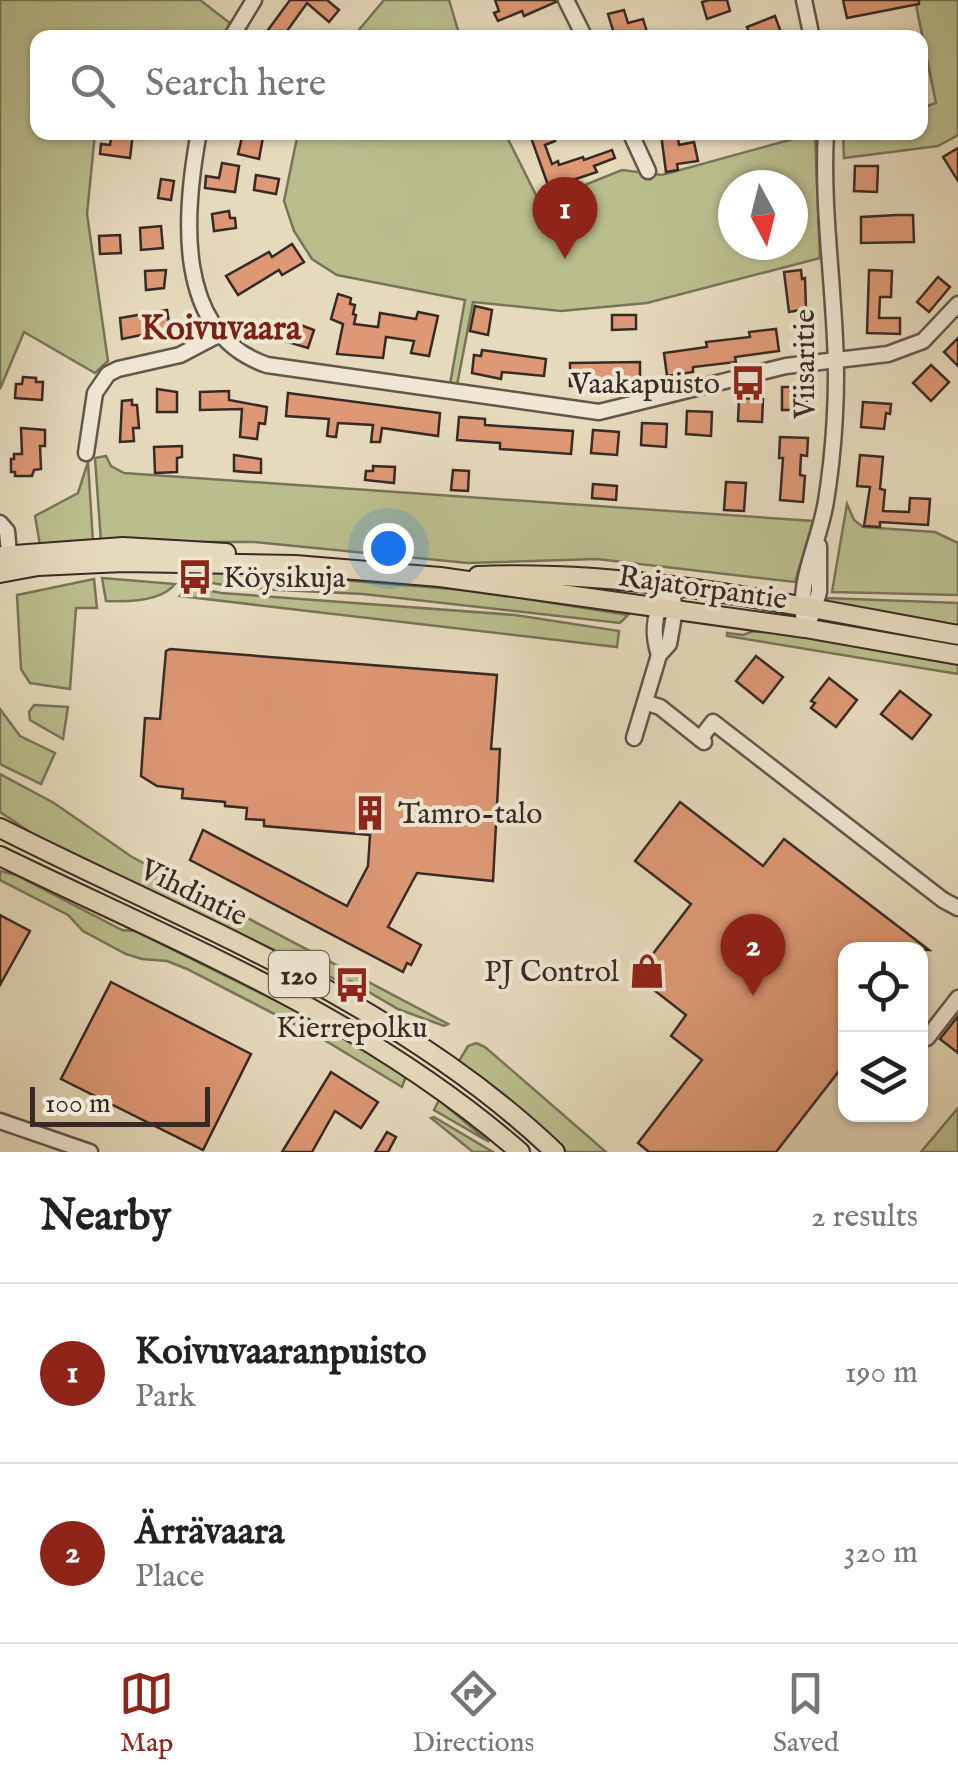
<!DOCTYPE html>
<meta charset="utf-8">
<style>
body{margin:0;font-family:"IM FELL English",serif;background:#f2f2f2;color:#222}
.controls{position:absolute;right:30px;bottom:30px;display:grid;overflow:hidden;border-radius:20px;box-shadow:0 2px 8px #0004}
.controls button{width:90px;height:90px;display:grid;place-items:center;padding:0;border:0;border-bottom:2px solid #e0e0e0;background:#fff;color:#222;font:50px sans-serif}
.compass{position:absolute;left:718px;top:170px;width:90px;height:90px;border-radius:50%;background:#fff;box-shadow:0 2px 8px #0004;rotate:173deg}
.scale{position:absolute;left:30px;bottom:25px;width:180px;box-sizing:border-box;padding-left:10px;border:5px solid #372a25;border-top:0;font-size:28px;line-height:35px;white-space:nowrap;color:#372a25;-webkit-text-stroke:8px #efe7d3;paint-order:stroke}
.you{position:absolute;left:388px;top:548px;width:35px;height:35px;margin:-25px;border:8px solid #fff;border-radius:50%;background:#1a73e8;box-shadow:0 0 0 15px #1a73e833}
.badge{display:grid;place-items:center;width:65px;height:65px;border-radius:50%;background:#8f2418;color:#fff;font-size:32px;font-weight:700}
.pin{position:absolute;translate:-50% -82px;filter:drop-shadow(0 2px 5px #0008)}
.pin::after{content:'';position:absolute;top:52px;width:35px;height:30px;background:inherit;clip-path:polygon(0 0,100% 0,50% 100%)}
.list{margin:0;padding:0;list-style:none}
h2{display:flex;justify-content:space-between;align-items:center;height:130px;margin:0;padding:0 40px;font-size:42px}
h2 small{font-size:32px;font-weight:400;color:#767676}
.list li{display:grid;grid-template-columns:65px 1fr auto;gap:30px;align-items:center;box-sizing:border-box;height:180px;padding:0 40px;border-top:2px solid #e0e0e0}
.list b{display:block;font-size:38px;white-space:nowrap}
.list p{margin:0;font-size:32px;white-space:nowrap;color:#767676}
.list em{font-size:32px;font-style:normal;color:#767676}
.icon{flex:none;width:55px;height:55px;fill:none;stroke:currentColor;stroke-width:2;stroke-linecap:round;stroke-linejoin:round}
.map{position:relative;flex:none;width:958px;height:1152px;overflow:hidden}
.search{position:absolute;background:#fff;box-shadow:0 2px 8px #0004;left:30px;right:30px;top:30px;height:110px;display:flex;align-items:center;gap:25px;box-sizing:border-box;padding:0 35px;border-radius:20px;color:#767676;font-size:38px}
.sheet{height:490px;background:#fff}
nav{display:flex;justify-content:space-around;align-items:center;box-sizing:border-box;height:140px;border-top:2px solid #e0e0e0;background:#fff;font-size:28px;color:#767676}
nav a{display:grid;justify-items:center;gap:5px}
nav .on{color:#8f2418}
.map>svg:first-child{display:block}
</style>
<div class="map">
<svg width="958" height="1152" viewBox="0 0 958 1152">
<rect width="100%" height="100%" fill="#e6dabc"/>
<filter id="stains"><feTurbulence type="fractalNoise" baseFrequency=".002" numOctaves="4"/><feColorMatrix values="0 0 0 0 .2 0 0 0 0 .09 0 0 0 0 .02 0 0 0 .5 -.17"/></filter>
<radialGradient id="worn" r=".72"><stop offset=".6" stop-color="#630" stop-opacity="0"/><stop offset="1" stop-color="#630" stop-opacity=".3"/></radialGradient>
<g fill="#babe8d" stroke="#787459" stroke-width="2.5" fill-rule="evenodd">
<path d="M0,0h200l30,23 -7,14 -185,1v94l57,1 -8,81 21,147 -13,12 -71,-41 -24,57z"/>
<path d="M384,0h65l11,37h-107z"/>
<path d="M915,0h43v135l-20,11 -94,12 -1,-25 77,-1 1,-24 15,-5z"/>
<path d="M298,133h207l35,70 82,-33 40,5 153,-42 5,125 -173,45 -86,8 -88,-9 -16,83 -7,-1 15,-84 -128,-25 -25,-16 -18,-28 -10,-30zM733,185h60v60h-60z"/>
<path d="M106,456l5,10 13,7 689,48 -18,61 -198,-23 -129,4 -214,-21h-153l-6,-84z"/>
<path d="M88,462l5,80 -53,3 -5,-29 43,-23z"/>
<path d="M847,504l7,16 9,7 72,5 23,11v52l-126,-3z"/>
<path d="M228,571l249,20 151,24 -8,8 -257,-29 -124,-6 -37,-7 2,-9z"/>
<path d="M102,578l73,6c-14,18 -48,18 -69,17z"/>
<path d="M94,579l3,29h-21l-6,81 -40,-6 -9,-14 -4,-74z"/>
<path d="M188,586l33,7 294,22 104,16 -2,16 -437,-51z"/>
<path d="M825,598l133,5v28l-126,-26z"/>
<path d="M754,631l38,2 166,29v12l-231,-38v-3l16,2z"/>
<path d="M34,705l34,2 -5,32 -33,-19 -1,-8z"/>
<path d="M0,709l20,27 35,17 -14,31 -41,-20z"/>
<path d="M0,774l54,29 78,54 316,167 -4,2 -46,-17 -48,-28 -3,4 -314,-151 -33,-22z"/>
<path d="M0,871l16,4 106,55 13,1 176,87 95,58 -4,11 -81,-49 -134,-69 -20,-8 -25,-2 -16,-5 -43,-23 -15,-16 -68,-35z"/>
<path d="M476,1043l9,4 121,105h-40l-107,-91 9,-15z"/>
<path d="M439,1100l50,42 -55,-32z"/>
<path d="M958,1108v44h-37z"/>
<path d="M434,1117l59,35h-20l-42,-34z"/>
</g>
<g fill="#de9875" stroke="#372a25" stroke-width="2.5">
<path d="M290,0h37l12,10 -10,12 -22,-19 -25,35h-4l-10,-8z"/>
<path d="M495,0h60l1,2 -32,14 -2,-5 -24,10 -4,-8 5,-2z"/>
<path d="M709,0h18l3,11 -23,8 -5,-17z"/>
<path d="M843,0h76v4l-72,14z"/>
<path d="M624,10l4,13 15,-4 4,13 -18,5 -1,-4 -13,4 -7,-23z"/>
<path d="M775,16l8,22h-32l-4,-11z"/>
<path d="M112,132l21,1 -3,25 -30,-4 1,-10 9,1z"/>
<path d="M246,132h18l-5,27 -21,-5 4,-17 3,1z"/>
<path d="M529,132h22l4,9 -10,4 7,19 6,-3 1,4 24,-8 1,3 28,-10 3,8 -21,8 3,6 -48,16z"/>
<path d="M677,132l2,13 15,-3 4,19 -21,3 1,6 -12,2 -5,-38z"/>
<path d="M958,148v33l-15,-24z"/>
<path d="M222,163l17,3 -4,26 -30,-4 1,-12 13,2z"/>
<path d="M855,166h23l-1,26 -23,-1z"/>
<path d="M256,175l23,4 -3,15 -22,-4z"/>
<path d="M161,179l13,2 -3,19 -13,-2z"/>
<path d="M229,211l1,7h5l1,10 -22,3 -2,-17z"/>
<path d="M897,215h16l1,27 -53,1v-26z"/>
<path d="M161,226l2,22 -22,2 -1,-22z"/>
<path d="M120,235l1,18 -21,1 -1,-18z"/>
<path d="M292,244l12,18 -22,13 -3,-5 -41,25 -12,-19 43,-24 3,5z"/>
<path d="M166,270l-2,18 -18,2 -1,-19z"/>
<path d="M801,270l1,9 3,-1 1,31 -17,3 -5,-40z"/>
<path d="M869,270l23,1 -1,26h-11l-1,21h21v16l-33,-1z"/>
<path d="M938,277l12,10 -21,25 -12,-10z"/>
<path d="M338,294l13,4 -1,6 5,1 -2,9 3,1 -2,9 24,3 2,-14 36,6 2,-7 20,4 -9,40 -18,-3 3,-12 -28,-4 -3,21 -46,-4 6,-30 -12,-5z"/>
<path d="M475,306l17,4 -4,25 -18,-4z"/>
<path d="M167,310l3,19 -48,10 -2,-21z"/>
<path d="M612,315h24v14l-24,1z"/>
<path d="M290,321l24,9 -6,18 -24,-7z"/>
<path d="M776,329l3,22 -44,6 1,5 -43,5v5l-26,4 -3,-23 43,-6 -1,-5 44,-5 -1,-5z"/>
<path d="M958,338v28l-14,-14z"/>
<path d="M482,350l64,9 -2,17 -42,-4 -1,7 -29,-6 2,-18 7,1z"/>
<path d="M640,362v23l-70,1v-23z"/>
<path d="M931,365l18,17 -18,19 -18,-18z"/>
<path d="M23,377l13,1v4h7l-1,18 -27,-2 1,-14h6z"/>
<path d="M782,387h24l1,23h-25z"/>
<path d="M157,389l20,3v20h-20z"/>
<path d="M229,391v9l38,7 -2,17 -6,-1 -2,16 -17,-2 2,-28 -42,1v-18z"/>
<path d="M288,393l152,20 -2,23 -56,-8 -2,14h-9l2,-17 -35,-2 -2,14 -9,-1 2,-17 -43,-3z"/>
<path d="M739,398l24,1 -1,23 -24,-1z"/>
<path d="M132,400v5h5l2,23h-6l1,13 -14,1 2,-41z"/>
<path d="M863,402l28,2 -1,10 -4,-1 -2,16 -23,-2z"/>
<path d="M687,411l25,1 -1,24 -25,-2z"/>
<path d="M459,417l26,2v6l88,6 -2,23 -71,-5v-6l-43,-3z"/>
<path d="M642,423l25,1 -1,23 -25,-2z"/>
<path d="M21,428l24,2v16h-5l1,23 -7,1 -2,6h-17v-4h-4v-13h3v-5h8z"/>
<path d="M593,430l26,2 -2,23 -26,-2z"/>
<path d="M780,437l28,1 -1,18 -6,-1 -1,20 5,1 -2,26 -23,-2 3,-42h-4z"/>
<path d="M182,446v11l-5,1v14l-22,1 -1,-26z"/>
<path d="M234,455l27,4v14l-27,-2z"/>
<path d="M860,455l23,2 -3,32 5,1 -2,21 26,1 1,-14 20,1 -2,26 -48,-3v5l-16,-1 6,-39 -13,-1z"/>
<path d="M373,466l22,1 -1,16 -29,-3 1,-9h7z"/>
<path d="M453,470l16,1 -1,20 -17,-1z"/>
<path d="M726,482l20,1 -2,28 -20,-1z"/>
<path d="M593,484l24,2 -1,14 -24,-2z"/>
<path d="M170,649l327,26 -6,74h9l-7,132 -76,-8 -29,54 33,18 -10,20 -4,-2 -4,9 -213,-112 13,-30 144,76 21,-40 2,-31 -106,-9v-6l-18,-1 1,-11 -22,-2v-4l-43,-4 1,-9 -26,-3 -16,-10 4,-58 15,1 6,-68z"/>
<path d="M756,656l27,21 -20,26 -27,-22z"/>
<path d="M829,678l28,22 -21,27 -25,-19 4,-5 -4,-2z"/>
<path d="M900,691l31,24 -19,24 -31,-25z"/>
<path d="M680,802l83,64 21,-27 145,111h-83v112l-70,90h-127l-11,-9 64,-83 -31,-24 15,-21 -50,-39 55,-72 -56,-43z"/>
<path d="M0,915l30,16 -30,54z"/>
<path d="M111,982l140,72 -48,96 -142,-71z"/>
<path d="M958,1016v37l-18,-14z"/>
<path d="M331,1072l47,30 -17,26 -26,-17 -23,41h-30z"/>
<path d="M387,1132l9,5 -8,15h-13z"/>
</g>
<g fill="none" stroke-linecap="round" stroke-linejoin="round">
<defs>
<g id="minor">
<path d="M566,0l19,38"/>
<path d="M804,0l8,38"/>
<path d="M231,38l23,-38"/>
<path d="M199,132c-15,80 -26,201 68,233l332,47 187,-46 102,-12 35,-13 35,-37"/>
<path d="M630,132l18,39"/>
<path d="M86,453l9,-60 13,-19 10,-5 62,-14 38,-20"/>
<path d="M0,523l7,8 3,34"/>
<path d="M811,617l8,-25v-46"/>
<path d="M805,628c-10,-45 14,-83 21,-127 8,-49 12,-111 9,-161 -3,-70 -13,-138 -9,-208"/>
<path d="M659,655c-6,-18 -6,-38 4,-55"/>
<path d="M647,703l13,4 44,35"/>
<path d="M634,738l25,-83 10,-11 6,-34 -4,-23"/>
<path d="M700,739l13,-17 230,178 15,8"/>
<path d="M927,1038l31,-40"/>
<path d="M0,1121l90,31"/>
</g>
<g id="major">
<path d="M0,556l123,-9 103,6"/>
<path d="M0,573l38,-7 85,-4 172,3 145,12 365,51 153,27"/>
<path d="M478,576c162,-7 322,31 480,59"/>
<path d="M0,828c191,97 397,173 555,324"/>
<path d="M0,856c183,89 365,161 520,296"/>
</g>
</defs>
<use href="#minor" stroke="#63564b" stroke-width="19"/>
<use href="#major" stroke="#372a25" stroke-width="22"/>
<use href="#minor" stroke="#efe7d3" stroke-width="14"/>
<use href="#major" stroke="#e6dabc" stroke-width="18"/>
</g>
<defs>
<symbol id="bus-bare" viewBox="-9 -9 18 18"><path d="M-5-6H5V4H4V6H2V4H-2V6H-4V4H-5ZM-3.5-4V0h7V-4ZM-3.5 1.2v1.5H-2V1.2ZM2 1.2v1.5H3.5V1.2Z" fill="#8f2418" stroke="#efe7d3" stroke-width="2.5" paint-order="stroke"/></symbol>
<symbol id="building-bare" viewBox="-9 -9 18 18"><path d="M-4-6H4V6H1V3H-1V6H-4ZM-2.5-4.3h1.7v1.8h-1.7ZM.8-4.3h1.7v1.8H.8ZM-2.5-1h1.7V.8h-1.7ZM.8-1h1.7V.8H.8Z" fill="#8f2418" stroke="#efe7d3" stroke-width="2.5" paint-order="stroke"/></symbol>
<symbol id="shop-bare" viewBox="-9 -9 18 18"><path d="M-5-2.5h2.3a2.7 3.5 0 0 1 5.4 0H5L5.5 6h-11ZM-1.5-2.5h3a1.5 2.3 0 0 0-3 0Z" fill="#8f2418" stroke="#efe7d3" stroke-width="2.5" paint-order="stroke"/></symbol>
</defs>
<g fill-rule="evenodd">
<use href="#bus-bare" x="723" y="358" width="50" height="50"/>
<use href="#bus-bare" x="170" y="552" width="50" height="50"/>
<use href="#building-bare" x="345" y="788" width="50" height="50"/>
<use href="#shop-bare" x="622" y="946" width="50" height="50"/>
<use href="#bus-bare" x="327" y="960" width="50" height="50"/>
</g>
<g text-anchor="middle" stroke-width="8" stroke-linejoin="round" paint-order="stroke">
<rect fill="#efe7d3" stroke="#6e6359" stroke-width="2.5" x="269" y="951" width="60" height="46" rx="8"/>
<g font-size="28" font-weight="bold" fill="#372a25">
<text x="299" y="984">120</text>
</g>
<g font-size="30" fill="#372a25" stroke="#efe7d3">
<text transform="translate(804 364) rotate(-90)" y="10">Viisaritie</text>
<text transform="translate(703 587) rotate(8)" y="10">Rajatorpantie</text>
<text transform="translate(194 892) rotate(26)" y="10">Vihdintie</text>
</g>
<g font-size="30" fill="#372a25" stroke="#efe7d3" text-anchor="end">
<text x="720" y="393">Vaakapuisto</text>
<text x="223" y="587" text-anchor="start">Köysikuja</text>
<text x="398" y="823" text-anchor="start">Tamro-talo</text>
<text x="619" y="981">PJ Control</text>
<text x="352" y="1037" text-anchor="middle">Kierrepolku</text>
</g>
<g font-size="35" font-weight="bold" fill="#7a1f14" stroke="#efe7d3">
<text x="221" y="339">Koivuvaara</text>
</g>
</g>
<rect width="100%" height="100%" filter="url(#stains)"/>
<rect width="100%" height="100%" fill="url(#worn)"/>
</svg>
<div class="controls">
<button><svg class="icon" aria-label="locate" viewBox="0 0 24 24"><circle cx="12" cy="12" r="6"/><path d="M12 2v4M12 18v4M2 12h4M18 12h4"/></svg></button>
<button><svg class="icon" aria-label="layers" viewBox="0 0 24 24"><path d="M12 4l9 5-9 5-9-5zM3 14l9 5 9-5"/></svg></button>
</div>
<svg class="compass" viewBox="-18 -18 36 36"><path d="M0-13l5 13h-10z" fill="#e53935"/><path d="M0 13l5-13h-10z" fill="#767676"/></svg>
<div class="scale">100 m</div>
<div class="you"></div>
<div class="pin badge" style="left:565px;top:259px">1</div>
<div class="pin badge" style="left:753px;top:996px">2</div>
<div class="search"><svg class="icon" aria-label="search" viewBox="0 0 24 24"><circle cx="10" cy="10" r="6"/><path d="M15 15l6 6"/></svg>Search here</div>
</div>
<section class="sheet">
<h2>Nearby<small>2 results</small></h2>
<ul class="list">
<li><span class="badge">1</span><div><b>Koivuvaaranpuisto</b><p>Park</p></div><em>190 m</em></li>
<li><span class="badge">2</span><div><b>Ärrävaara</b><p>Place</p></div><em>320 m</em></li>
</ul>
</section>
<nav>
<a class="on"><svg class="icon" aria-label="map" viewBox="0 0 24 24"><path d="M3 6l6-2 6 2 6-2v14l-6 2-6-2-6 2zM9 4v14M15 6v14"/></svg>Map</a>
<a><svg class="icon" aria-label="directions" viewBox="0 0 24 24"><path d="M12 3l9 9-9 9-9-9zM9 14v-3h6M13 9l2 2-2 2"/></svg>Directions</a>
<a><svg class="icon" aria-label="saved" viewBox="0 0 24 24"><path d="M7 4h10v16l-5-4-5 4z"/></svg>Saved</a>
</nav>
